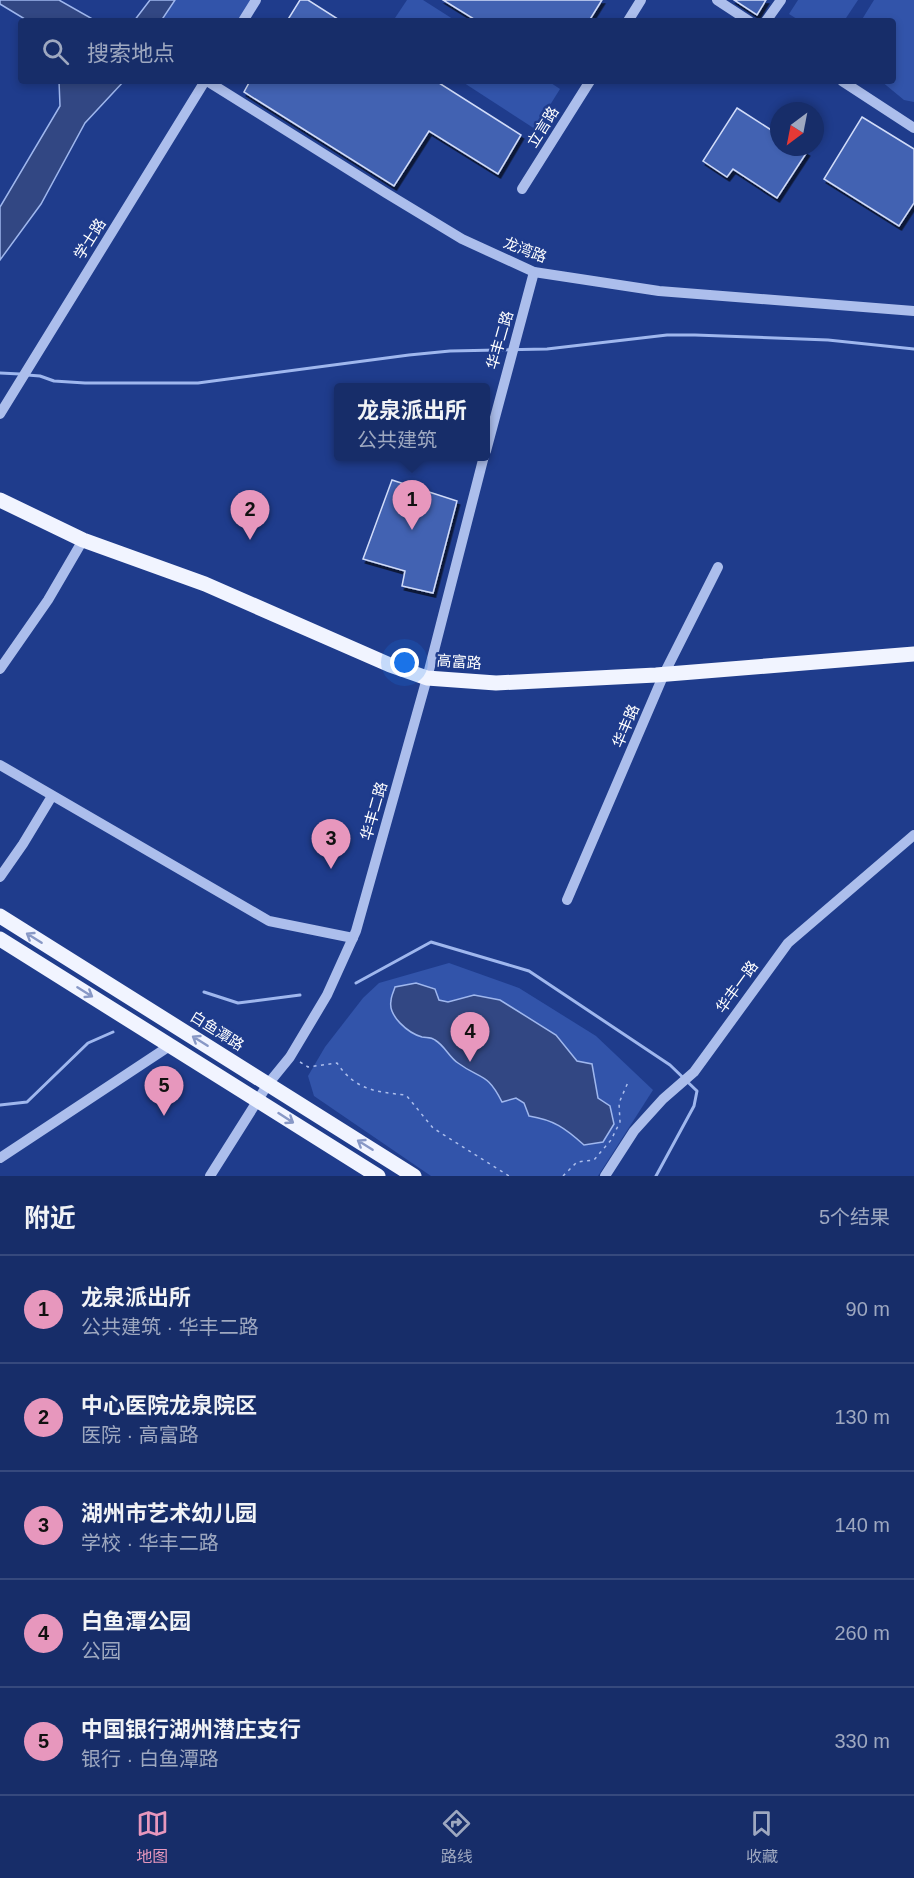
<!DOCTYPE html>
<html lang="zh">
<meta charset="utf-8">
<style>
body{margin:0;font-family:Helvetica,"Noto Sans SC",sans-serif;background:#20356f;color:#f1f3f6}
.compass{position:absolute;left:770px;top:102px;width:54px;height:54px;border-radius:50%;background:#172d69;box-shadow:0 3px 9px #0003;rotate:212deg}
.you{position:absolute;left:405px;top:663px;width:21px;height:21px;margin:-15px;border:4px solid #fff;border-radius:50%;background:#1a73e8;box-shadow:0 0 0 9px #1a73e833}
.badge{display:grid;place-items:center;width:39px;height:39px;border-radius:50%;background:#e797bd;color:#111;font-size:20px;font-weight:700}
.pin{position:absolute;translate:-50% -50px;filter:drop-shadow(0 2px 3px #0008)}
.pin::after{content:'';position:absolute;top:32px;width:21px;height:18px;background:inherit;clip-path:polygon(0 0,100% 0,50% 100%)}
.popup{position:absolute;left:334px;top:383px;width:156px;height:78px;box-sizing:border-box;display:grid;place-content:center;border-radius:6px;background:#172d69;filter:drop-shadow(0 2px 4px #0005);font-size:20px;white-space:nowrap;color:#9ea8c0}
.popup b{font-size:22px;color:#f1f3f6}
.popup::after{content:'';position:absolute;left:50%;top:100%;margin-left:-12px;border:12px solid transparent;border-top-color:#172d69}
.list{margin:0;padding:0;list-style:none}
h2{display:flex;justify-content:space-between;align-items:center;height:78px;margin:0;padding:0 24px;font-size:26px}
h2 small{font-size:20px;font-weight:400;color:#9ea8c0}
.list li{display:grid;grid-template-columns:39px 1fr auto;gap:18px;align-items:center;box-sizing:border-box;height:108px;padding:0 24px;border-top:2px solid #36497d}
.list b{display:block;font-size:22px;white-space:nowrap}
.list p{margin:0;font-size:20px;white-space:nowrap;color:#9ea8c0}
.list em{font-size:20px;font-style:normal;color:#9ea8c0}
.icon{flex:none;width:33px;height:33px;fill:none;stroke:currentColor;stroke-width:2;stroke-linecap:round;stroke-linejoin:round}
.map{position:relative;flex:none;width:914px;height:1176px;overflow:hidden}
.search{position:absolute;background:#172d69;box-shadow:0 3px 9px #0003;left:18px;right:18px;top:18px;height:66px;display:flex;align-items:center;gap:15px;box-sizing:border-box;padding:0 21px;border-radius:6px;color:#9ea8c0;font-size:22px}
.sheet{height:618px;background:#172d69}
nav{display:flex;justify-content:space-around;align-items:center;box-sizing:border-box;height:84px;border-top:2px solid #36497d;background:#172d69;font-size:16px;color:#9ea8c0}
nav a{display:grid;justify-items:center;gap:3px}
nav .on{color:#e797bd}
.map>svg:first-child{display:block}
</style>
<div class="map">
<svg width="914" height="1176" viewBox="0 0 914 1176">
<defs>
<filter id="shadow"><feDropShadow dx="2.5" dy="4" stdDeviation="0" flood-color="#0009"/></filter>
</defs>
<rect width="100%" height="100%" fill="#1f3c8c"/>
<g fill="#3254aa">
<path d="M175,0h81l-13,21h-82z"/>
<path d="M407,0h16l33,21h-63z"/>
<path d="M798,0h60l-14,21h-44l-11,-7z"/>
<path d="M874,0h40v102l-10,-2 -23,-19h12v-60h-32z"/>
<path d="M461,81h87l12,8 -25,40z"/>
<path d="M449,963l70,25 77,48 57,54 -55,86h-167l-117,-80 -6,-20 17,-29 38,-49 16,-15z"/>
</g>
<g fill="#324783" stroke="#9fb7ee" stroke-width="1.5">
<path d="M0,0h59l37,21h-68l-28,-17z"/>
<path d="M150,0h25l-14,21h-27z"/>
<path d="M59,81h65l-39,42 -44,81 -41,56v-53l60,-101z"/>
<path d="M416,983l19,6 4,11 9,2 26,-7 26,5 56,35 21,26 15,3 6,34 12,8 4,18 -11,18 -19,3c-19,-17 -30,-25 -55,-29l-5,-13 -8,-5 -14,4c-15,-30 -21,-22 -44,-39 -9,-6 -13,-17 -23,-23 -4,-3 -8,-2 -13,-3 -14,-4 -34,-21 -31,-36 0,-5 3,-10 4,-14z"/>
</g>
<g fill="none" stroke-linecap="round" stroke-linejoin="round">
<g stroke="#9fb7ee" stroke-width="3">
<path d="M0,373l20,1"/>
<path d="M27,375l13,1 14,5 31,2h113l211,-28 41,-4 97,-2 120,-14h28l133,5 86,9"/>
<path d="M356,983l75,-41 98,29 141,94 27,26 -3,15 -38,70"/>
<path d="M204,992l34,11 62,-8"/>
<path d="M0,1105l27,-3 61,-59 25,-11"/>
</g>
</g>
<g fill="#4362b2" stroke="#d1dcf9" stroke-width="1.5" filter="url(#shadow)">
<path d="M300,0h8l33,21h-54z"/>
<path d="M443,0h159l-13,21h-112z"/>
<path d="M734,0h32l-9,15z"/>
<path d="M250,81h186l85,54 -23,39 -69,-43 -35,55 -150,-94z"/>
<path d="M737,108l42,27v12h19l9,5 -30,46 -44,-29 -6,8 -24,-16z"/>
<path d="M862,117l52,32v54l-15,23 -75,-47z"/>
<path d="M392,480l65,21 -24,92 -31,-7 3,-15 -42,-12z"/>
</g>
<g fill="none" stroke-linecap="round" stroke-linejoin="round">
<g stroke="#acbeec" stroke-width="1.5" stroke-dasharray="3 4.5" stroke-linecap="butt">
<path d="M300,1062l8,5 29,-4c18,27 39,29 69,32l27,33 76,48"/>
<path d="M563,1176l14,-14 17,-2 17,-20 9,-18 -1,-19 10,-23"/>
</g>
<g stroke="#acbeec" stroke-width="10">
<path d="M717,0l32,21"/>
<path d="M243,21l13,-21"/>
<path d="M628,21l13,-21"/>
<path d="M766,21l15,-21"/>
<path d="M207,81l179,112 76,46 72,33 125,19 255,20"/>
<path d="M842,81l72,47"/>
<path d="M522,189l68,-108"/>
<path d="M0,414l205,-333"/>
<path d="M486,451l48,-179"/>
<path d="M0,669l48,-69 35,-60"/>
<path d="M0,765l269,156 84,17"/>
<path d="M0,877l23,-33 29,-48"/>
<path d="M567,900l97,-226 54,-107"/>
<path d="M0,1158l171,-113"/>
<path d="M210,1176l58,-92 22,-27 37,-62 29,-64 71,-253 57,-222"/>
<path d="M605,1176l29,-45 29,-32 31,-27 94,-129 126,-108"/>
</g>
<g stroke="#f1f4ff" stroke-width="15">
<path d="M0,500l83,40 122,44 185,81 37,13 69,5 160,-8 258,-21"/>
<path d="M0,916l414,260"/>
<path d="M0,939l378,237"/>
</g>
</g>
<defs><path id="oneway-shaft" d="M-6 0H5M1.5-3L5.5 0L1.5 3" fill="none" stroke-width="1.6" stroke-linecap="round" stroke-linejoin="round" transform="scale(1.5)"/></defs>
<g stroke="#8898c6">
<use href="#oneway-shaft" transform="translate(34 938) rotate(-148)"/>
<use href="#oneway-shaft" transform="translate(85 992) rotate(32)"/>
<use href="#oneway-shaft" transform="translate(200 1041) rotate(-148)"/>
<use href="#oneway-shaft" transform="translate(286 1118) rotate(33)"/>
<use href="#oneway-shaft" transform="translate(365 1145) rotate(-148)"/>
</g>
<g text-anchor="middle" stroke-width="5" stroke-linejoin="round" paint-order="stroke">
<g font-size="15" fill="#fff" stroke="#1f3c8c">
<text transform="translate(543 127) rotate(-58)" y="5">立言路</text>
<text transform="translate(90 239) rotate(-58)" y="5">学士路</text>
<text transform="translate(525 250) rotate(21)" y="5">龙湾路</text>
<text transform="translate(500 340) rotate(-74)" y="5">华丰二路</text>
<text transform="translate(459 662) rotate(4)" y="5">高富路</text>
<text transform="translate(626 726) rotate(-67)" y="5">华丰路</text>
<text transform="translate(374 811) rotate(-74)" y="5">华丰二路</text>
<text transform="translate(737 987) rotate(-54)" y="5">华丰一路</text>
<text transform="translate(217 1031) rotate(32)" y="5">白鱼潭路</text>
</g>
</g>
</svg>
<svg class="compass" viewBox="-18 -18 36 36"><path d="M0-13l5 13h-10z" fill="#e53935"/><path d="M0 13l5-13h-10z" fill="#9ea8c0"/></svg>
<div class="you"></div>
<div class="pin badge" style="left:412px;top:530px">1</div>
<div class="popup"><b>龙泉派出所</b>公共建筑</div>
<div class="pin badge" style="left:250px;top:540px">2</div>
<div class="pin badge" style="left:331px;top:869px">3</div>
<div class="pin badge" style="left:470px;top:1062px">4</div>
<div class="pin badge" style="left:164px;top:1116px">5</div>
<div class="search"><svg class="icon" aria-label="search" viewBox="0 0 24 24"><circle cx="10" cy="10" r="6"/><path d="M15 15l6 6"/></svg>搜索地点</div>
</div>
<section class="sheet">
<h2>附近<small>5个结果</small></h2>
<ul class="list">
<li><span class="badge">1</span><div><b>龙泉派出所</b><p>公共建筑 · 华丰二路</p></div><em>90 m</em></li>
<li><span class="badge">2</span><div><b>中心医院龙泉院区</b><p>医院 · 高富路</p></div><em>130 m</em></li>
<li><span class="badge">3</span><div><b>湖州市艺术幼儿园</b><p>学校 · 华丰二路</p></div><em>140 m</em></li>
<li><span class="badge">4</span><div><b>白鱼潭公园</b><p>公园</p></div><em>260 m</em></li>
<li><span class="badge">5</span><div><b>中国银行湖州潜庄支行</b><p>银行 · 白鱼潭路</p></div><em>330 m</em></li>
</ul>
</section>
<nav>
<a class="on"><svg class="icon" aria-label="map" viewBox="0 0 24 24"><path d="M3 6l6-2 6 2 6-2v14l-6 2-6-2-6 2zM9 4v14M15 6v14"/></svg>地图</a>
<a><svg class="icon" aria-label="directions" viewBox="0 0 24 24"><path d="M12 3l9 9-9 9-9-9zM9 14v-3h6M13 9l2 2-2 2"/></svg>路线</a>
<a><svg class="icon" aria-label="saved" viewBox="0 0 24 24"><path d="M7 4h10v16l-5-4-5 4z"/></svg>收藏</a>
</nav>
